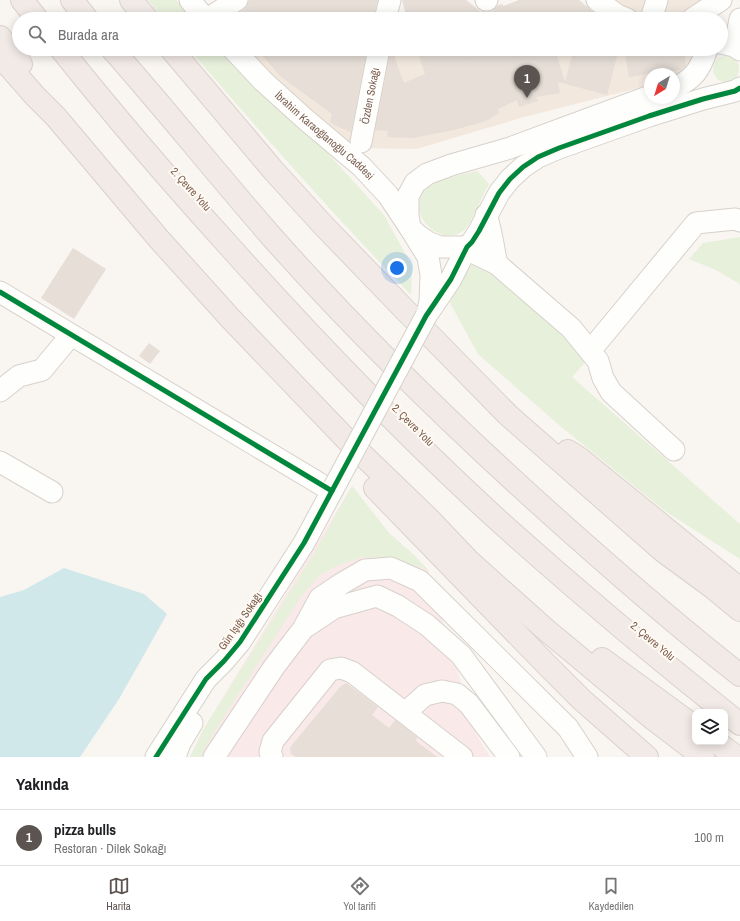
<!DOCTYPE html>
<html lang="tr">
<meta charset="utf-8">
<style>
body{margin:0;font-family:"Archivo Narrow",sans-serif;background:#f6f6f6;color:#202124}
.controls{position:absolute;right:12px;bottom:12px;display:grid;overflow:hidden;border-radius:8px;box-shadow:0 2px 10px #0003}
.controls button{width:36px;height:36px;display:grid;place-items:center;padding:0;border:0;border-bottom:1px solid #e0e0e0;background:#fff;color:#202124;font:20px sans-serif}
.compass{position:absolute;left:644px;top:68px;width:36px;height:36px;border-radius:50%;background:#fff;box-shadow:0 2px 10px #0003;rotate:218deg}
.you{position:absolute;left:397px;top:268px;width:14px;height:14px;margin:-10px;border:3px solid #fff;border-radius:50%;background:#1a73e8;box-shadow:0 0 0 6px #1a73e833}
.badge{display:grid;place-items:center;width:26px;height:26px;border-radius:50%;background:#5c5450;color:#fff;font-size:13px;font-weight:700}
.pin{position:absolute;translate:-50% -33px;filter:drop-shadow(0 1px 2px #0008)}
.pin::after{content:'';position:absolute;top:21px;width:14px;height:12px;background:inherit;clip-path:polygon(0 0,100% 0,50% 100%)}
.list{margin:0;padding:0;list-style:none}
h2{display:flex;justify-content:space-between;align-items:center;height:52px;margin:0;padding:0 16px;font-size:17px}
h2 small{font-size:13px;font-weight:400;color:#757577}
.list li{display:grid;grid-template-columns:26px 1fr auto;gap:12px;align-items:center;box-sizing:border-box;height:56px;padding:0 16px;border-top:1px solid #e0e0e0}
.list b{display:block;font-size:15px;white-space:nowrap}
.list p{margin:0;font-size:13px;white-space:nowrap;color:#757577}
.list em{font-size:13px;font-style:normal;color:#757577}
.icon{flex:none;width:22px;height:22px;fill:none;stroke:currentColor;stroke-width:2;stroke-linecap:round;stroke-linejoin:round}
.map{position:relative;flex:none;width:740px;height:757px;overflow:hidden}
.search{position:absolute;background:#fff;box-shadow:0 2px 10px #0003;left:12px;right:12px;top:12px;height:44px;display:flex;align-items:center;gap:10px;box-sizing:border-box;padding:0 14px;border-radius:22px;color:#757577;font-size:15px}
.sheet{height:108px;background:#fff}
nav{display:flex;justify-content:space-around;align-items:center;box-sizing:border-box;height:56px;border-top:1px solid #e0e0e0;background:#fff;font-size:11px;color:#757577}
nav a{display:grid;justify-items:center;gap:2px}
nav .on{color:#5c5450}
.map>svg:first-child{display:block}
</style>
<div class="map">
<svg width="740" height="757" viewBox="0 0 740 757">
<rect width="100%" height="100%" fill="#f9f5f0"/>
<g fill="#f2e8de">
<path d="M613,0h93l-27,19h-36z"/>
<path d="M244,49h452l-2,15 -20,14v-4h-24v11l-126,32 -108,32 -60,-1 -54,-43z"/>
</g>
<path fill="#fae9e9" d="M352,486l37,47 25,22 14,15 48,164 14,23h-300l13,-27z"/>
<g fill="#e7f0db">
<path d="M148,0h28l16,19h-29z"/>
<path d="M189,49h32l30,32 72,67 61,67 28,51 -1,29c-77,-80 -150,-162 -222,-246z"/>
<circle cx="726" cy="69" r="13"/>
<path d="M477,171l12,13c-7,12 -15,34 -23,44 -25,26 -68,-22 -36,-42 10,-7 34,-12 47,-15z"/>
<path d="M740,237v47l-24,-14 -27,-11 14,-16z"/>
<path d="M478,259l111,99 -17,19 168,147v35l-75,-48 -106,-86 -81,-71 -28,-51 12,-29z"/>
<path d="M352,486l37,47 25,22 14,15 -38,-12 -28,-1 -26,9 -17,10 -19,22 -87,136 -13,23h-10l13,-27 112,-178z"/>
</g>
<path fill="#d0e8ea" d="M64,568l80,26 23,20 -48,85 -39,58h-80v-160l24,-7z"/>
<g fill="#e6ded7">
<path d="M249,0h129l-5,19h-144l15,-9 3,-4z"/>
<path d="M402,0h64l14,11 6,1 7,-1 5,-6 5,-1v2l16,-6h60l14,12 -4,7h-182z"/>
<path d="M257,49h110l-16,83 -15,-6 -6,-4 2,-8 -52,-38z"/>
<path d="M391,49h5l-1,10 9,24 21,-9 -8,-25h51l1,8 24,-8h62l10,33 9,-33h45l-12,46 -49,-13 2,11 -24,4 2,4 -19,6 -2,-7 -19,9 1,4 -13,8 -32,9 -41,8 -26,-1 1,-6 -13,-1z"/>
<path d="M624,49l60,1 2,16 -5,4 -34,4 -18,3z"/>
<path d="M73,248l33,21 -32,50 -33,-21z"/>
<path d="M149,343l11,8 -10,13 -11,-8z"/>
<path d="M346,683l32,24 -6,8 17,13 6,-8 22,17 -1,4 21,16h-141l-5,-3 -1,-6 2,-3 48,-58z"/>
</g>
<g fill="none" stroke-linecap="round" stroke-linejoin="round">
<defs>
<g id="minor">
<path d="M190,0l15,19"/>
<path d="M486,0h1"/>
<path d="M597,0l20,15 10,4"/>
<path d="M207,19l30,-19"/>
<path d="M385,19l5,-19"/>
<path d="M651,19l6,-19"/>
<path d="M692,19l29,-19"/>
<path d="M740,19l-3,16 3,11"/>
<path d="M721,43l13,3 6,4"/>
<path id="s1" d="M233,49l30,32 42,38 57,48 26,28 22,33 9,8 9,6 12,5h27l7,6 23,11c-4,-16 -5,-33 -11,-49"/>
<path d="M674,88c20,-9 26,-18 33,-39"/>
<path id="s2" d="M361,142l18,-93"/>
<path d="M497,264l74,64 27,33 5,17 8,14 63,58"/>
<path d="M0,292l332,199 -28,52 -64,99 -16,19 -18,18 -50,78"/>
<path d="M428,310l2,-8 1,-27 -3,-18 -18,-29 -2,-13v-19l7,-13 12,-9 24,-9 59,-17 140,-52"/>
<path d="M426,316l25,-37 16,-32 5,-5 7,-11 20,-38 11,-14 13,-12 15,-10 21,-9 90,-32 54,-17 32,-8 5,-3"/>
<path d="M590,351l106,-128 39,-4 5,2"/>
<path d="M0,391l19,-15 23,-6 29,-35"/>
<path d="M0,462l52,30"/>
<path d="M307,626l27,-18 43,-12 21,10 29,19 34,30 75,102"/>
<path d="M406,712l19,-17 17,-4 15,3 12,10 40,53"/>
<path d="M175,757l5,-14 12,-20"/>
<path d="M214,757l60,-90 29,-38 17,-31 21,-14 24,-14 26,-2 29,13 148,147 19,29"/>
<path d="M272,757l-2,-5 3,-11 57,-71 11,-2 11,4 110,85"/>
</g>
<g id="highway">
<path d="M22,0l15,19"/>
<path d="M72,0l15,19"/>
<path d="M131,0l16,19"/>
<path d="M0,37l21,27"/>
<path d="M61,49c54,68 111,134 169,198 86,96 175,188 270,275 78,70 158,137 240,202"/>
<path d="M112,49c54,61 105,125 159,187 94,106 196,204 302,298 54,48 109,96 167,141"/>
<path d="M171,49l102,121 49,54 85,88 101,103 155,136 49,36 28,23"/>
<path d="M0,56l35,40 21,21 102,121 72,80 117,122 82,79 41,43 75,67 107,89 51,39"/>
<path d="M568,451l11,7 48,39 113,92"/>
<path d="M375,488l172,177 35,35 65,57"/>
<path d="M602,659l93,68"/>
<path d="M716,742l21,15"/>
</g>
</defs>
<use href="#minor" stroke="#d7d1cb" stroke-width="23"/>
<use href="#highway" stroke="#dad1cc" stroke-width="24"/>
<use href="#minor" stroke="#fefefd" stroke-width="21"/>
<use href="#highway" stroke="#f2eae7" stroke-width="22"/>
<defs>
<path id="minor-bridge" d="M332,491l94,-175"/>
</defs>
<use href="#minor-bridge" stroke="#d7d1cb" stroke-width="23" stroke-linecap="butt"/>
<use href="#minor-bridge" stroke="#fefefd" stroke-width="21"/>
<defs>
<g id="cycleway">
<path d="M0,292l332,199"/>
<path d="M156,757l50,-78 18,-18 16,-19 64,-99 122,-227 25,-37 16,-32 5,-5 7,-11 20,-38 11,-14 13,-12 15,-10 21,-9 90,-32 54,-17 32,-8 5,-3"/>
</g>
</defs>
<use href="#cycleway" stroke="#fffaf3" stroke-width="8"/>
<use href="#cycleway" stroke="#00873e" stroke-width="5"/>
</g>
<g text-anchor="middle" stroke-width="4" stroke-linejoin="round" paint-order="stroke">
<g font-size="11" fill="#7a5c4d" stroke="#fffaf3">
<text dy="4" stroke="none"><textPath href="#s2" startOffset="47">Özden Sokağı</textPath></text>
<text dy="4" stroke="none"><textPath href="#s1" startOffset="126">İbrahim Karaoğlanoğlu Caddesi</textPath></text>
<text transform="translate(191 189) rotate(48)" y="4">2. Çevre Yolu</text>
<text transform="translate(413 425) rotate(45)" y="4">2. Çevre Yolu</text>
<text transform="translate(240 621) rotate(-55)" y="4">Gün Işığı Sokağı</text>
<text transform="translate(653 641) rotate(40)" y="4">2. Çevre Yolu</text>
</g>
</g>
</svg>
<div class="controls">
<button><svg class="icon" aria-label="layers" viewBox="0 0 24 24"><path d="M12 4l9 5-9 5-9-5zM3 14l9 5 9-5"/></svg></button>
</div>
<svg class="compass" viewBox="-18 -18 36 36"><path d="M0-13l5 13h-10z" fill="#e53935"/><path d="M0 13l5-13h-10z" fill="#757577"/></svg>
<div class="you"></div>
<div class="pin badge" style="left:527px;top:98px">1</div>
<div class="search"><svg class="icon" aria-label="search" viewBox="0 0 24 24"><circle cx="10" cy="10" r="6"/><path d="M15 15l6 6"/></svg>Burada ara</div>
</div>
<section class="sheet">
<h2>Yakında<small></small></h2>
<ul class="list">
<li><span class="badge">1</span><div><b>pizza bulls</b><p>Restoran · Dilek Sokağı</p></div><em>100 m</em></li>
</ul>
</section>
<nav>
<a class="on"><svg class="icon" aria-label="map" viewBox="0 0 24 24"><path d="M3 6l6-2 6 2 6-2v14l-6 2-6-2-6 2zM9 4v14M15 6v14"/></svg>Harita</a>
<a><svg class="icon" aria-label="directions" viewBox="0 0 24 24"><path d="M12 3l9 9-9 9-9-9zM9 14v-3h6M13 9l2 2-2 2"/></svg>Yol tarifi</a>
<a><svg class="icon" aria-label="saved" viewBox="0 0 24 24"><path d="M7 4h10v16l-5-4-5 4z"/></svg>Kaydedilen</a>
</nav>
